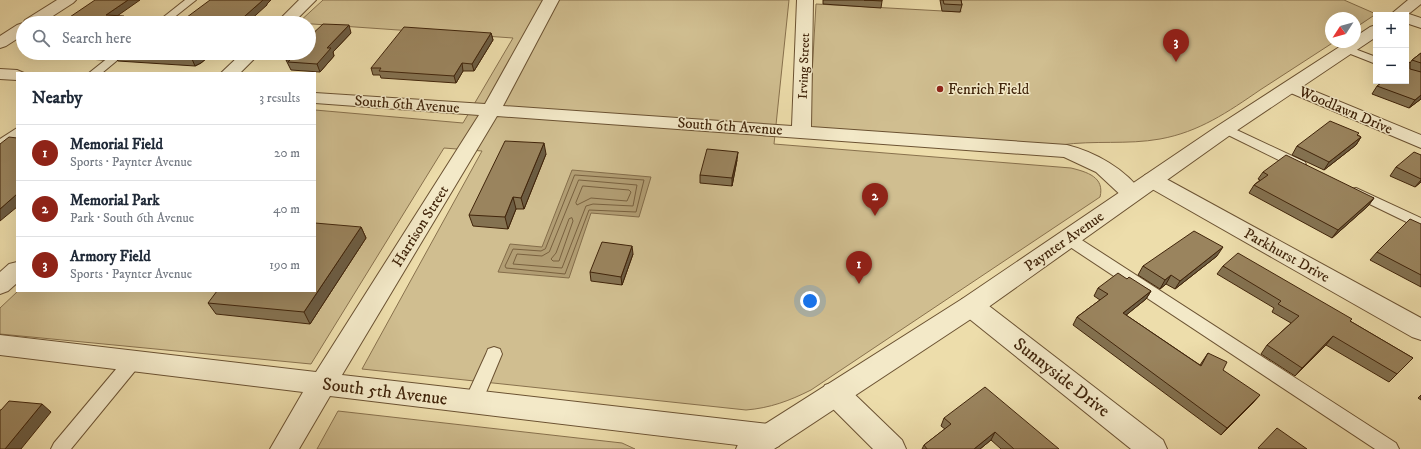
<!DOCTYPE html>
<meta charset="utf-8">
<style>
body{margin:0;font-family:"IM FELL DW Pica",serif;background:#f2f2f3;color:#1f2937}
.controls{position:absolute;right:12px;top:12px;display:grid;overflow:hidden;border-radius:0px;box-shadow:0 4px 16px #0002}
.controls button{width:36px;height:36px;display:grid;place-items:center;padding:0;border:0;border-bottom:1px solid #e0e1e3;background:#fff;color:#1f2937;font:20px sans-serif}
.compass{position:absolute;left:1325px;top:12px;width:36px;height:36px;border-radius:50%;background:#fff;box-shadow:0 4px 16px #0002;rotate:234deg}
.you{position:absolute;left:810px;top:301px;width:14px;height:14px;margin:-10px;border:3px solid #fff;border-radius:50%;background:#1a73e8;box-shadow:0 0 0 6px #1a73e833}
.badge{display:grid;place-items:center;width:26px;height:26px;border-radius:50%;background:#8f2418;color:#fff;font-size:13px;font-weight:700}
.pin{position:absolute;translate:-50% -33px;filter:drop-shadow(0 1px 2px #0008)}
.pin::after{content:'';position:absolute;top:21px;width:14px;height:12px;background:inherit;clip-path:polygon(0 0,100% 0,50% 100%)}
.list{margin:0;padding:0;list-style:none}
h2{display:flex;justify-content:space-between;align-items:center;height:52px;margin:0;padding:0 16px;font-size:17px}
h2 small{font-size:13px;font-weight:400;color:#747a83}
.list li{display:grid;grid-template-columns:26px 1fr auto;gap:12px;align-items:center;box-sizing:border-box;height:56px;padding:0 16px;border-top:1px solid #e0e1e3}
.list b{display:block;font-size:15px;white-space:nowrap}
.list p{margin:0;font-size:13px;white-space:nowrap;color:#747a83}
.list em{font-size:13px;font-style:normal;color:#747a83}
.icon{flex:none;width:22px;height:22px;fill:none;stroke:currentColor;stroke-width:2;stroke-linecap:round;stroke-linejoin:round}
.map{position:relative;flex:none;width:1421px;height:449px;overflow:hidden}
.search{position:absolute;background:#fff;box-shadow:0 4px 16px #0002;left:16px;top:16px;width:300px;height:44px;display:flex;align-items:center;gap:10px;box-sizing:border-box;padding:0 14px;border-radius:22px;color:#747a83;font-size:15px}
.panel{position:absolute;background:#fff;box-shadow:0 4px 16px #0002;left:16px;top:72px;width:300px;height:220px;border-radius:0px}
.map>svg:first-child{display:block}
</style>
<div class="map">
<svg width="1421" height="449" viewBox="0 0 1421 449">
<rect width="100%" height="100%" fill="#edddab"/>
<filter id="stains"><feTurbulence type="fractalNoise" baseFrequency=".005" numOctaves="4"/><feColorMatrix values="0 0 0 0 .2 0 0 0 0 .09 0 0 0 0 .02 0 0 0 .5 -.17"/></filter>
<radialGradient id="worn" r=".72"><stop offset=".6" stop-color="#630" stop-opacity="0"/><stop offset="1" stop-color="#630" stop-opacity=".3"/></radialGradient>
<g fill="#d0be90" stroke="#88714d">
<path d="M323,0h466l-15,144 297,24c16,4 34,9 29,29l-289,193c-22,11 -41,18 -65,20l-384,-41 120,-218 -38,-3 -133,216 -311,-30v-26l18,-17h297v-181l148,13 50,-85 -215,-15z"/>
<path d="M958,0h386l32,14 -21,14v-10h-24v24h3c-25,16 -49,32 -74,48 -32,22 -61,42 -100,49 -33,6 -66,1 -99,6l-252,-18 7,-123 145,8z"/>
<path d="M338,411l284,32 13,6h-318z"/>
</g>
<path fill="#b29e74" stroke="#846d4a" d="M572,170l79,7 -12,40 -48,-4 -22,65 -71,-6 12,-28 32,3z"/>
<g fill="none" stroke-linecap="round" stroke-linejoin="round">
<g stroke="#79613f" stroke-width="1">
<path d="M575,175l69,5 -8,32 -47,-2 -24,64 -59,-6 -1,-2 8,-17 28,2 4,-2z"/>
<path d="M579,180l58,5 -4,21 -40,-2 -7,2 -24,62 -49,-4 4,-10 25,2 7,-4z"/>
<path d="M583,186l46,4 2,2 -4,9 -36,-3 -14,7 -1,-2z"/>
<path d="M572,218l1,3 -14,40h-6l-2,-2 5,-6 13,-34z"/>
</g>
<defs>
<g id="service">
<path d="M185,0h11l-29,23h-11z"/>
<path d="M1347,46l29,11v7l-33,-13 -1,-2z"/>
<path d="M114,53h12l-24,20h-13z"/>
<path d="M1226,125l79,37 1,3 -1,3h-10l-73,-36 -2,-3z"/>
<path d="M17,128v10l-13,10 -4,1v-10z"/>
<path d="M1356,188l65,30v11l-70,-34 -2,-3 2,-3z"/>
<path d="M1069,234l5,1 322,208 3,6h-24l-311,-206 -2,-4 2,-4z"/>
<path d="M494,347l6,2 2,5 -20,48 -3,5 -6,2 -6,-2 -3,-5 22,-48 2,-5z"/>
<path d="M133,354l6,2 2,5 -2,5 -68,83h-20l3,-6 73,-87z"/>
</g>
<g id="minor">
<path d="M57,0h19l-3,3 -31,20h-19l2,-3z"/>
<path d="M299,0h17l-23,23h-17z"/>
<path d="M543,0h16l-56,106 289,20 5,-126h16l-2,127 256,18c28,7 59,24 76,49l-4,5 -7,2 -7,-2 -29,-27 -32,-15 -567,-41 -155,259 427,49 10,4 4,9 -4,9 -8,3 -441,-53 -31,53h-29l33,-57 -303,-37v-20l316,37 163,-257 -164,-12v-10l170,11z"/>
<path d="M1406,13l15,5v10l-15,-5v-8h-6z"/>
<path d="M23,23v12l-17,11 -6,2v-12l17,-11z"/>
<path d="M242,53h18l-20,20h-19z"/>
<path d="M0,69l17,1 7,3h-7v7l-17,-1z"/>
<path d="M1292,82l129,53v13l-135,-57 -3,-4 3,-4z"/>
<path d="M1152,173l7,2 262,143v22l-9,-3 -267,-152 -3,-5 3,-5z"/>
<path d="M17,262v21l-9,8 -8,3v-22l9,-8z"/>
<path d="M971,297l9,2 183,141 4,9h-36l-169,-136 -3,-7 3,-7z"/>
<path d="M835,382l10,3 57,55 4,9h-33l-48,-48 -4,-8 4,-8z"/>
</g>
<g id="tertiary">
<path d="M1408,0h13v4l-15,12 -16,-1z"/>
<path d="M1376,25v12l-143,96 -253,180 -206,136h-38l4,-9 222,-141 257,-174 128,-83h8v-5l15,-10z"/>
</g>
</defs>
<use href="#service" stroke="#6b5232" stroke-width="2"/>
<use href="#minor" stroke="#6b5232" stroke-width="2"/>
<use href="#tertiary" stroke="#6b5232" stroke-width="2"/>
<use href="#service" fill="#f3e9c8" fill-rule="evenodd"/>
<use href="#minor" fill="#f3e9c8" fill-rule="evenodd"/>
<use href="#tertiary" fill="#f3e9c8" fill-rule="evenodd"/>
</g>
<g fill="#847251" stroke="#40240a">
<path d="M823,0h59v1l-1,7 -58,-4z"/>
<path d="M940,0h21l1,5 -2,7 -18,-1z"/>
<path d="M351,33l-18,19 1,4 -14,16 -29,-2 -5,-10z"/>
<path d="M491,33l2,7 -19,31h-11l-7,12 -75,-5 -1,-3h-7l-2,-7z"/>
<path d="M41,53h71l-9,7 -60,-4z"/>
<path d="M213,53l-12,10 -6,3 -77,-5 -4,-6z"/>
<path d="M1421,53v46l-12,9 -37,-14 5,-8 33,-23 2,-3z"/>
<path d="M1358,135l3,2 -5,8 -32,25 -32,-15 5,-9z"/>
<path d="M546,154l-22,55h-8l-8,20 -35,-3 -4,-11z"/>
<path d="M1421,155v27l-6,5 -25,-11 6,-9z"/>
<path d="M737,160l-5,26 -32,-3v-8z"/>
<path d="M1263,172l111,26 -6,8 -36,32 -83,-45 5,-8 6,-5 -2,-1z"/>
<path d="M1421,224v63l-51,-27 7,-8z"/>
<path d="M361,227l5,11 -56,86 -94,-10 -8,-11z"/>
<path d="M633,254l-11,31 -31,-4 -1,-9z"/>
<path d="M1217,256l-42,33 -9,-5 -6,5 -22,-14 5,-9z"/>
<path d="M1223,266l127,55 63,37 -24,24 -63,-37 -31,31 -34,-22 6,-9 24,-22 -19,-11 2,-4 -57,-34z"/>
<path d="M1127,279l24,12 -5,8 -20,16 74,50 8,-12 15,17 30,33 -32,32 -148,-110 4,-8 23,-17 -6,-4 4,-8z"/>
<path d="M1421,395v5l-3,-2z"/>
<path d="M944,418l115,31h-58l-10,-9 -11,9h-58l2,-4 21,-16 -4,-3z"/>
</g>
<g fill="#6c5c42" stroke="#40240a">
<path d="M128,0h12l-30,21 -4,-6z"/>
<path d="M263,0h8l-4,4v1l-20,18h-10z"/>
<path d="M124,16l4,7 -8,-3z"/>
<path d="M349,25l2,8 -18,19 1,4 -14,16 -3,-8 10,-16z"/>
<path d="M491,33l2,7 -19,31 -2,-7z"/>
<path d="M99,53h13l-9,7z"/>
<path d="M202,53h11l-12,10 -6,3 -3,-7z"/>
<path d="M462,63l1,8 -7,12 -2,-7z"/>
<path d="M1421,95v4l-12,9 6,-8z"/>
<path d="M1361,137l-5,8 -32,25 5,-8z"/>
<path d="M544,143l2,11 -22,55 -3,-11z"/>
<path d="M738,152l-1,8 -5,26v-8z"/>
<path d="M1421,180v2l-6,5z"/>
<path d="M17,194v13l-17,14v-12z"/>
<path d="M513,197l3,12 -8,20 -3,-12z"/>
<path d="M1374,198l-6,8 -36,32 6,-8z"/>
<path d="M361,227l5,11 -56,86 -6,-12z"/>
<path d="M632,246l1,8 -11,31 -1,-8z"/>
<path d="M1223,247l-6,9 -42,33 5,-8z"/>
<path d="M1171,275l-5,9 -6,5 5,-9z"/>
<path d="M1151,291l-5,8 -27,22 4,-8z"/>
<path d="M1333,336l-7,9 -31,31 7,-8z"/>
<path d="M1260,395l-7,8 -32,32 6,-7z"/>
<path d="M42,404l9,8 -30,37h-16z"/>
<path d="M995,432l-4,8 -11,9h-6z"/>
</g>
<g fill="#9a845e" stroke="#40240a">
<path d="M95,0h33l-22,15 18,1 -4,4 52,3h-111z"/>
<path d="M210,0h53l-26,23h-58z"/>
<path d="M864,0h18v1z"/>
<path d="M943,0h18l1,5 -18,-1z"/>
<path d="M323,24l26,1 -22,23h4l-14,16 -29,-2 2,-2h-4l7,-7h16v-16z"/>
<path d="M404,27l87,6 -19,31 -10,-1 -8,13 -75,-5 2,-3h-10z"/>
<path d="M116,53h86l-4,4 -6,2 -78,-4z"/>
<path d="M1421,53v10l-9,-3z"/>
<path d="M1410,62v7l11,3v23l-6,5 -38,-14 7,-5h22v-16z"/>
<path d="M1330,121l29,12 -2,2 4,2 -32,25 -32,-16z"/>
<path d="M9,137l8,1v56l-17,15v-65z"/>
<path d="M505,141l39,2 -23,55 -8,-1 -8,20 -36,-2z"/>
<path d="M707,149l31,3 -6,26 -32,-3z"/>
<path d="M1414,152l7,3v24l-25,-12z"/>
<path d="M1286,155l88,43 -36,32 -84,-45 14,-10 -5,-3z"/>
<path d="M1410,219l11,5v51l-44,-23z"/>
<path d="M315,223l46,4 -57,85 -96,-9 9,-12h98z"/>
<path d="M1194,231l29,16 -43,34 -9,-6 -6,5 -22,-14z"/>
<path d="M602,242l30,4 -11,31 -31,-5z"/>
<path d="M1238,253l114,66 -2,2 63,37 -16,16 -64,-38 -31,32 -35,-23 32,-29 -21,-12 3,-3 -58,-35z"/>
<path d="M1118,273l9,6 2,-2 22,14 -28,22 78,53 7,-13 19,9 -4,8 37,25 -33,33 -150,-111 31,-23 -10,-6z"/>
<path d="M985,387l74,62h-45l-19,-17 -21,17h-47l-3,-4 27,-21 -7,-6z"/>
<path d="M9,401l33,3 -37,45h-5v-39h1z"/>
<path d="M1277,428l30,21h-47l-2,-1z"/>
</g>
<circle fill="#8f2418" stroke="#f3e9c8" stroke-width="1.5" cx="940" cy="89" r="4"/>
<g text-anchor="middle" stroke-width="3" stroke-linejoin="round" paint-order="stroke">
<g font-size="13" fill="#40240a" stroke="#f3e9c8">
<text transform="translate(803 66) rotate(-88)" y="5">Irving Street</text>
</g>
<g font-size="15" fill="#40240a" stroke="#f3e9c8" text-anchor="start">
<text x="948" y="94">Fenrich Field</text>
</g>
<g font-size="15" fill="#40240a" stroke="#f3e9c8">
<text transform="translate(407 104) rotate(4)" y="5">South 6th Avenue</text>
<text transform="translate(1346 110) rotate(23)" y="5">Woodlawn Drive</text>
<text transform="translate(730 126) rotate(4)" y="5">South 6th Avenue</text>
<text transform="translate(420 226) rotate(-58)" y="5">Harrison Street</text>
<text transform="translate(1064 241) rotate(-35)" y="5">Paynter Avenue</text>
<text transform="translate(1287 255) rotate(29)" y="5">Parkhurst Drive</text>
</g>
<g font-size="18" fill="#40240a" stroke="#f3e9c8">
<text transform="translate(1062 377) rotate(38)" y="6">Sunnyside Drive</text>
<text transform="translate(385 391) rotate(7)" y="6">South 5th Avenue</text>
</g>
</g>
<rect width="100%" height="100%" filter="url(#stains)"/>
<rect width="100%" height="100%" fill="url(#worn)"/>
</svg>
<div class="controls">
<button>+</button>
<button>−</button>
</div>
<svg class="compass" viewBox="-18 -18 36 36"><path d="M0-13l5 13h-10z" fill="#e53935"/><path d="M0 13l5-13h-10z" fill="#747a83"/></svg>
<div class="you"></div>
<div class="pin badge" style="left:859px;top:284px">1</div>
<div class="pin badge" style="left:875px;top:216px">2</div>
<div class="pin badge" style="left:1176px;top:62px">3</div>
<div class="search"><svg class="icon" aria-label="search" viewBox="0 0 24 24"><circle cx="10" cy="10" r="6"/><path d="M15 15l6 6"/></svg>Search here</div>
<section class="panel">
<h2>Nearby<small>3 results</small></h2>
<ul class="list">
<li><span class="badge">1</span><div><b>Memorial Field</b><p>Sports · Paynter Avenue</p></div><em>20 m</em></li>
<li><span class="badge">2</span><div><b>Memorial Park</b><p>Park · South 6th Avenue</p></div><em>40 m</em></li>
<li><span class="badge">3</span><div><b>Armory Field</b><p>Sports · Paynter Avenue</p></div><em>190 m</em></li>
</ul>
</section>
</div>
